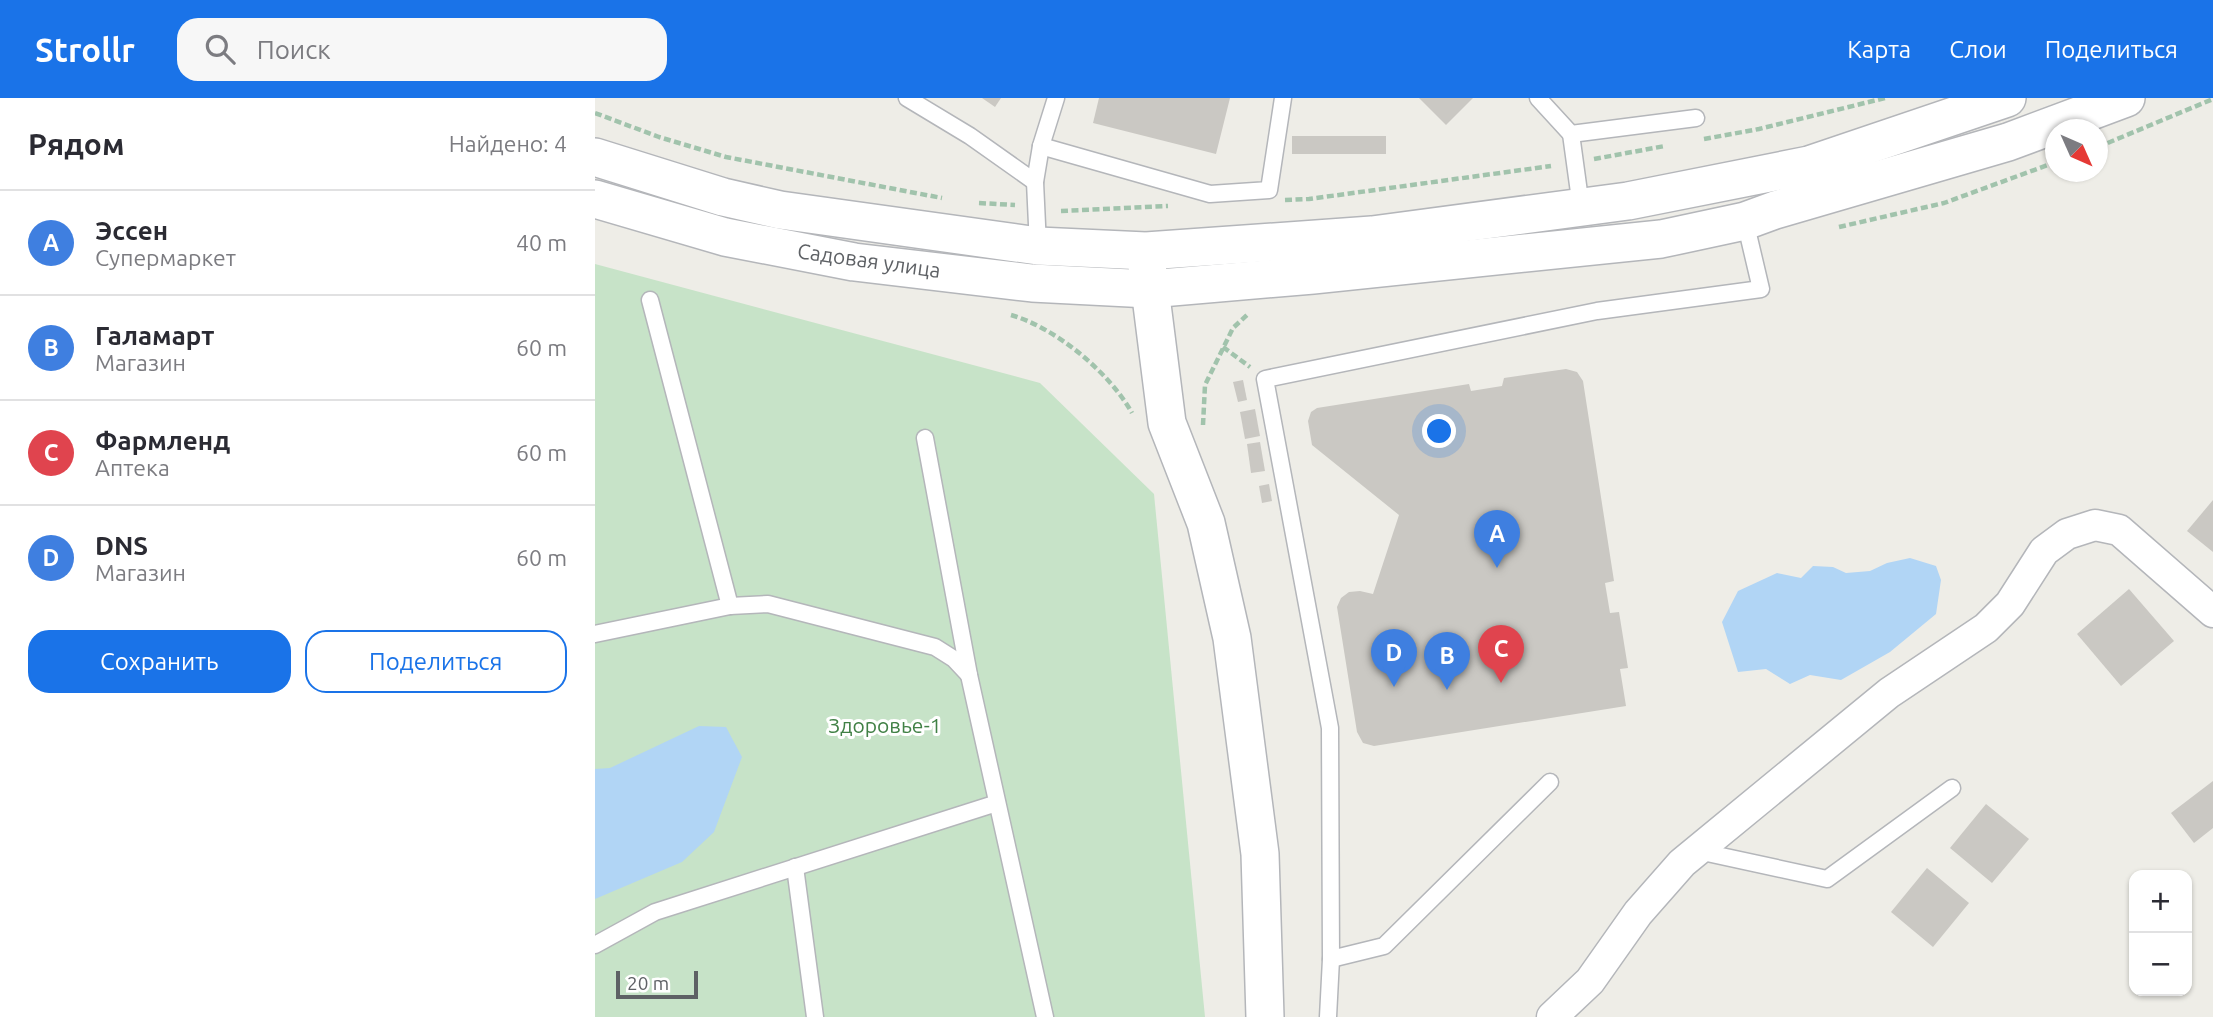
<!DOCTYPE html>
<html lang="ru">
<meta charset="utf-8">
<style>
body{margin:0;font-family:Ubuntu,sans-serif;background:#f7f7f7;color:#2b2b33}
.controls{position:absolute;right:21px;bottom:21px;display:grid;overflow:hidden;border-radius:14px;box-shadow:0 2px 5px #0004}
.controls button{width:63px;height:63px;display:grid;place-items:center;padding:0;border:0;border-bottom:2px solid #e1e1e2;background:#fff;color:#2b2b33;font:35px sans-serif}
.compass{position:absolute;left:1450px;top:21px;width:63px;height:63px;border-radius:50%;background:#fff;box-shadow:0 2px 5px #0004;rotate:135deg}
.scale{position:absolute;left:21px;bottom:18px;width:82px;box-sizing:border-box;padding-left:7px;border:4px solid #5e6165;border-top:0;font-size:19px;line-height:24px;white-space:nowrap;color:#5e6165;-webkit-text-stroke:5px #fff;paint-order:stroke}
.you{position:absolute;left:845px;top:334px;width:24px;height:24px;margin:-18px;border:5px solid #fff;border-radius:50%;background:#1a73e8;box-shadow:0 0 0 10px #1a73e833}
.badge{display:grid;place-items:center;width:46px;height:46px;border-radius:50%;background:#1a73e8;color:#fff;font-size:23px;font-weight:700}
.pin{position:absolute;translate:-50% -58px;filter:drop-shadow(0 2px 4px #0008)}
.pin::after{content:'';position:absolute;top:37px;width:24px;height:21px;background:inherit;clip-path:polygon(0 0,100% 0,50% 100%)}
.list{margin:0;padding:0;list-style:none}
h2{display:flex;justify-content:space-between;align-items:center;height:91px;margin:0;padding:0 28px;font-size:30px}
h2 small{font-size:23px;font-weight:400;color:#7c7c81}
.list li{display:grid;grid-template-columns:46px 1fr auto;gap:21px;align-items:center;box-sizing:border-box;height:105px;padding:0 28px;border-top:2px solid #e1e1e2}
.list b{display:block;font-size:26px;white-space:nowrap}
.list p{margin:0;font-size:23px;white-space:nowrap;color:#7c7c81}
.list em{font-size:23px;font-style:normal;color:#7c7c81}
.actions{display:flex;gap:14px;padding:21px 28px}
.actions a{flex:1;padding:16px 0;border:2px solid #1a73e8;border-radius:21px;text-align:center;font-size:24px;color:#1a73e8}
.actions .main{background:#1a73e8;color:#fff}
.icon{flex:none;width:38px;height:38px;fill:none;stroke:currentColor;stroke-width:2;stroke-linecap:round;stroke-linejoin:round}
.map{position:relative;flex:none;width:1618px;height:919px;overflow:hidden}
header{display:flex;align-items:center;gap:42px;box-sizing:border-box;height:98px;padding:0 35px;background:#1a73e8;color:#fff}
header strong{font-size:33px}
nav{display:flex;gap:38px;margin-inline-start:auto;font-size:24px}
.search{width:490px;height:63px;background:#f7f7f7;display:flex;align-items:center;gap:18px;box-sizing:border-box;padding:0 24px;border-radius:21px;color:#7c7c81;font-size:26px}
main{display:flex}
aside{flex:1;background:#fff}
.map>svg:first-child{display:block}
</style>
<header>
<strong>Strollr</strong>
<div class="search"><svg class="icon" aria-label="search" viewBox="0 0 24 24"><circle cx="10" cy="10" r="6"/><path d="M15 15l6 6"/></svg>Поиск</div>
<nav><a>Карта</a><a>Слои</a><a>Поделиться</a></nav>
</header>
<main>
<aside>
<h2>Рядом<small>Найдено: 4</small></h2>
<ul class="list">
<li><span class="badge" style="background:#3f7fe0">A</span><div><b>Эссен</b><p>Супермаркет</p></div><em>40 m</em></li>
<li><span class="badge" style="background:#3f7fe0">B</span><div><b>Галамарт</b><p>Магазин</p></div><em>60 m</em></li>
<li><span class="badge" style="background:#e0444e">C</span><div><b>Фармленд</b><p>Аптека</p></div><em>60 m</em></li>
<li><span class="badge" style="background:#3f7fe0">D</span><div><b>DNS</b><p>Магазин</p></div><em>60 m</em></li>
</ul>
<div class="actions"><a class="main">Сохранить</a><a>Поделиться</a></div>
</aside>
<div class="map">
<svg width="1618" height="919" viewBox="0 0 1618 919">
<rect width="100%" height="100%" fill="#eeede7"/>
<path fill="#c7e3c8" d="M0,166l445,119 114,111 51,523h-610z"/>
<g fill="#b1d5f5">
<path d="M1315,460l26,8 5,14 -5,34 -46,38 -49,28 -31,-5 -20,9 -24,-15 -28,3 -16,-50 16,-31 39,-18 24,5 12,-12 20,1 13,6 24,-2 17,-8z"/>
<path d="M104,628l27,1 16,30 -28,75 -32,30 -87,37v-130l15,-1z"/>
</g>
<g fill="#cac8c3">
<path d="M387,0h19l-6,9z"/>
<path d="M504,0h131l-14,56 -123,-31z"/>
<path d="M824,0h54l-27,27z"/>
<rect x="697" y="38" width="94" height="18"/>
<path d="M971,271l11,3 6,9 31,200 -9,2 5,30 9,-1 9,56 -8,1 6,37 -252,40 -11,-3 -6,-11 -20,-125 4,-9 8,-6 11,-1 13,3 26,-79 -87,-70 -4,-24 3,-9 6,-4 152,-24 2,7 31,-5 2,-8z"/>
<path d="M648,282l4,20 -9,2 -5,-20z"/>
<path d="M660,311l5,27 -15,3 -5,-27z"/>
<path d="M665,344l5,29 -14,2 -4,-29z"/>
<path d="M674,386l3,17 -10,2 -3,-17z"/>
<path d="M1618,402v52l-26,-21z"/>
<path d="M1534,491l45,52 -53,45 -44,-52z"/>
<path d="M1618,683v47l-19,15 -23,-30z"/>
<path d="M1391,706l43,35 -37,44 -42,-35z"/>
<path d="M1332,770l42,35 -36,44 -42,-35z"/>
</g>
<g fill="none" stroke-linecap="round" stroke-linejoin="round">
<defs>
<g id="service">
<path d="M312,0l63,38 65,46"/>
<path d="M943,0l33,36 125,-16"/>
<path d="M976,36l10,73"/>
<path d="M446,48l169,48 59,-4 14,-92"/>
<path d="M443,148l-3,-64 6,-36 15,-48"/>
<path d="M55,202l80,306"/>
<path d="M330,340l44,237 76,342"/>
<path d="M0,536l135,-28 38,-2 167,43 19,12 15,16"/>
<path d="M1103,753l129,28 125,-91"/>
<path d="M200,769l20,150"/>
<path d="M0,847l60,-33 342,-109"/>
<path d="M736,861l53,-13 166,-164"/>
<path d="M733,919l3,-58 -1,-231 -65,-349 332,-68 164,-22 -16,-68"/>
</g>
<path id="minor" d="M957,919l38,-36 48,-68 44,-50 207,-170 97,-65 24,-24 34,-53 23,-17 28,-9 24,5 94,82"/>
<g id="tertiary">
<path d="M0,59l128,40 57,13 258,36 108,5 226,-16 256,-34 181,-36 198,-67"/>
<path d="M0,101l130,38 129,25 178,21 117,6 164,-14 348,-36 84,-18 30,-11 233,-68 118,-44"/>
<path d="M552,167l20,158 39,100 26,115 28,216 5,163"/>
</g>
</defs>
<use href="#service" stroke="#b4b6ba" stroke-width="19"/>
<use href="#minor" stroke="#b4b6ba" stroke-width="33"/>
<use href="#tertiary" stroke="#b4b6ba" stroke-width="40"/>
<g stroke="#a1c3ac" stroke-width="4.5" stroke-dasharray="7 3.5" stroke-linecap="butt">
<path d="M0,15l64,24 67,20 216,41"/>
<path d="M1109,41l55,-10 126,-31"/>
<path d="M1503,49l115,-48"/>
<path d="M999,61l71,-13"/>
<path d="M690,102l24,-1 242,-33"/>
<path d="M384,105l36,2"/>
<path d="M466,113l107,-5"/>
<path d="M1244,129l105,-24 112,-41"/>
<path d="M416,217c45,13 98,57 121,98"/>
<path d="M628,249l27,20"/>
<path d="M608,327l2,-40 28,-57 15,-14"/>
</g>
<use href="#service" stroke="#fff" stroke-width="16"/>
<use href="#minor" stroke="#fff" stroke-width="30"/>
<use href="#tertiary" stroke="#fff" stroke-width="37"/>
</g>
<g text-anchor="middle" stroke-width="6" stroke-linejoin="round" paint-order="stroke">
<g font-size="21" fill="#5e6165" stroke="#fff">
<text transform="translate(274 163) rotate(8)" y="7">Садовая улица</text>
</g>
<g font-size="21" fill="#418146" stroke="#fff">
<text x="290" y="635">Здоровье-1</text>
</g>
</g>
</svg>
<div class="controls">
<button>+</button>
<button>−</button>
</div>
<svg class="compass" viewBox="-18 -18 36 36"><path d="M0-13l5 13h-10z" fill="#e53935"/><path d="M0 13l5-13h-10z" fill="#7c7c81"/></svg>
<div class="scale">20 m</div>
<div class="you"></div>
<div class="pin badge" style="left:902px;top:470px;background:#3f7fe0">A</div>
<div class="pin badge" style="left:852px;top:592px;background:#3f7fe0">B</div>
<div class="pin badge" style="left:906px;top:585px;background:#e0444e">C</div>
<div class="pin badge" style="left:799px;top:589px;background:#3f7fe0">D</div>
</div>
</main>
